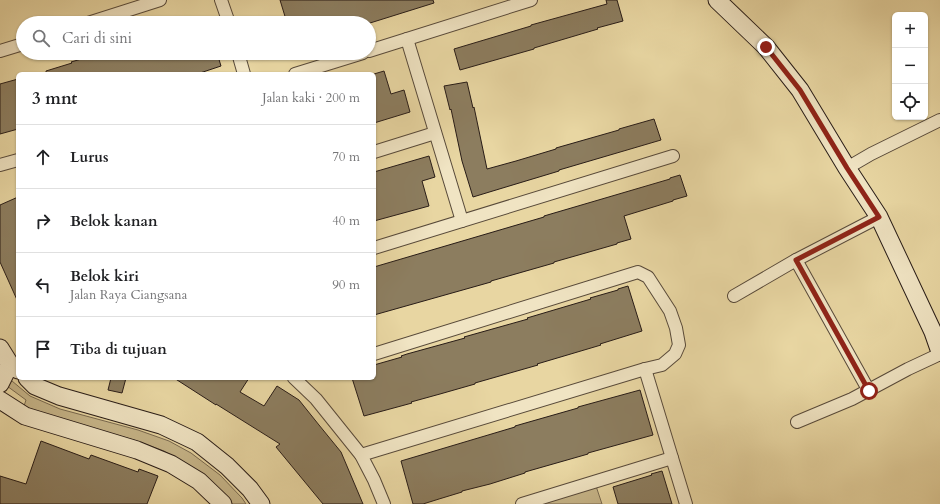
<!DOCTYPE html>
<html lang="id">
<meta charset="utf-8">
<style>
body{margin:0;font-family:Cardo,serif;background:#f6f6f6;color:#202124}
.controls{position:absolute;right:12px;top:12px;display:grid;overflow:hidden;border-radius:6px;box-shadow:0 1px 3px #0004}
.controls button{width:36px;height:36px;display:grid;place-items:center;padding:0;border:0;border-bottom:1px solid #e0e0e0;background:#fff;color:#202124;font:20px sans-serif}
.stop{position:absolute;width:12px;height:12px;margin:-9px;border:3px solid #8f2418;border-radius:50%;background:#fff}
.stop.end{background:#8f2418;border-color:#fff;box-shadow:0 1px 4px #0008}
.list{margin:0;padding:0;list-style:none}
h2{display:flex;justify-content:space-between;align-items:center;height:52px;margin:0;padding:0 16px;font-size:17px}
h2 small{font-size:13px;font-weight:400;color:#757577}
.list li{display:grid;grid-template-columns:26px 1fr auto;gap:12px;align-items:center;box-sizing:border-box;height:64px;padding:0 16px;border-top:1px solid #e0e0e0}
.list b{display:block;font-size:15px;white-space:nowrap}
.list p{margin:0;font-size:13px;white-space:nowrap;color:#757577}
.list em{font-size:13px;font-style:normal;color:#757577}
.icon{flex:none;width:22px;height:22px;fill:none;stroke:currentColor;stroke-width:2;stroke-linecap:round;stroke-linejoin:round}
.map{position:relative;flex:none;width:940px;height:504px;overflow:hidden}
.search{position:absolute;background:#fff;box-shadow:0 1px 3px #0004;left:16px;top:16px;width:360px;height:44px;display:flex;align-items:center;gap:10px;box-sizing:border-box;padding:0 14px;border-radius:22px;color:#757577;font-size:15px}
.panel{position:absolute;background:#fff;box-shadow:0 1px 3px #0004;left:16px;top:72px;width:360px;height:308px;border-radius:6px}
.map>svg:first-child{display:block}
</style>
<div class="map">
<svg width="940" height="504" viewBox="0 0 940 504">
<rect width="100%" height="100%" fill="#e8d6a2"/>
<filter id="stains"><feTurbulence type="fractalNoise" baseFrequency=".005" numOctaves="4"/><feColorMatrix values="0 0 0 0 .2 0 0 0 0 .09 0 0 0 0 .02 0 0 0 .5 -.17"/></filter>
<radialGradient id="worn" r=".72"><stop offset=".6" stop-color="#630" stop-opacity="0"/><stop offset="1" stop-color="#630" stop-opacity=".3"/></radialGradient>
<g fill="#c7b68a" stroke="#786950">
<path d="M6,380l6,1 18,15 30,13 78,21 31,11 22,12 29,22 22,23 4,6h-14l-20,-21 -27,-20 -21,-12 -30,-11 -77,-21 -33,-13 2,-6 -19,-14z"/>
<path d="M595,483l7,21h-72z"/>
</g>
<g fill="#8c7d5f" stroke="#281c17">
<path d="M280,0h153l1,3 -64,20h-83z"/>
<path d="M606,0h11l6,21 -26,7 1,1 -64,19v1l-74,21 -6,-21 77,-23v-1l76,-21z"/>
<path d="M102,53h115l4,13 -24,8h-151v-3l26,-8 -1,-1z"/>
<path d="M384,71l7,23 13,-4 6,22 -36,11v-49z"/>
<path d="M18,79v50l-18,5v-50z"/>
<path d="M467,82l6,26 1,-1 13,62 29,-8 40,-12v-1l63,-18v-1l35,-10 7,21 -102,30v1l-63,19 -23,7 -11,-36 -11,-52 -1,1 -6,-24z"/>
<path d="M429,156l6,21 -13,4 7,25 -55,15v-49z"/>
<path d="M680,175l7,21 -14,4v1l-49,15 7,23 -14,4v1l-63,18v1l-63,18v1l-117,33v-48l170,-50v-1l126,-37v-1z"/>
<path d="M18,197v105l-18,-40v-57z"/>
<path d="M628,286l14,45 -42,13 1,1 -64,19 1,1 -63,18v1l-35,10 -29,8 1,1 -11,3 -37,10 -12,-38h22v-13l28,-8 -1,-1 6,-2 58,-16 -1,-1 64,-18 -1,-1 64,-19 -1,-1 28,-8v-1z"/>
<path d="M111,378h15l-4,15 -14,-3z"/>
<path d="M174,378h75l-9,14 24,14 13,-20 22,14 20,25 22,27 22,52h-40l-47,-57 4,-3 -64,-40v1z"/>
<path d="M640,390l13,45 -65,18v1l-63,18v1l-35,11 -28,7v1l-23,7 -16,5h-10l-12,-43 114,-34v-1l63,-18v-1z"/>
<path d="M41,441l48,18 2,-4 47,17 1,-3 19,7 -11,28h-147v-28l26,8z"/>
<path d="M662,471l10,33h-54l-5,-17 39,-12 -1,-1z"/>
</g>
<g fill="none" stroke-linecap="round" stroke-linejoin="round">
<defs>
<g id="street">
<path d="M221,0l8,23"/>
<path d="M88,23l72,-23"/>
<path d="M407,39l55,182"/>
<path d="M0,51l23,-7"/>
<path d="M369,51l162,-51"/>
<path d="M238,53l6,21"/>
<path d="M295,74l68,-21"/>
<path d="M374,152l61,-19"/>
<path d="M0,165l18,-5"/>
<path d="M847,168l24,-14 69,-34"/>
<path d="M374,248l299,-92"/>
<path d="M796,260l83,-43"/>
<path d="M734,296l62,-36 73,131"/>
<path d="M645,369l41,135"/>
<path d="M294,378l22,21 45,56 13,25 10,24"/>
<path d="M797,422l55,-23 56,-30 32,-15"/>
<path d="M361,455l284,-86 17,-4 13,-11 4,-9 -3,-17 -6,-17 -22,-34 -10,-5 -264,82"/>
<path d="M522,504l150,-46"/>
</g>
<g id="secondary">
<path d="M717,0l49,47 34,43 47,78 32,49 54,115 7,20"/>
<path d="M0,348l10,16 8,6"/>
<path d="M27,378l8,8 24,10 102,29 36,17 30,24 23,23 11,15"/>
<path d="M0,384l10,-20"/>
<path d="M0,400l25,16 112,34 34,14 28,17 24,23"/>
</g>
</defs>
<use href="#street" stroke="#584a3a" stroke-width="14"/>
<use href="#secondary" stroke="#281c17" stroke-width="19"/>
<use href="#street" stroke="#f0e4c3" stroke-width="12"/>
<use href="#secondary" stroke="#f0e4c3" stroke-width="17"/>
</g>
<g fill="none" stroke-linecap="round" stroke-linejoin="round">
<path stroke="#8f2418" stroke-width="5" d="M766,47l34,43 47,78 32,49 -83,43 73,131"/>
</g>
<rect width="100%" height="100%" filter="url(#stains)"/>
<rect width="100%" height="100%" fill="url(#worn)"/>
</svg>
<div class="controls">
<button>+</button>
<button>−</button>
<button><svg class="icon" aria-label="locate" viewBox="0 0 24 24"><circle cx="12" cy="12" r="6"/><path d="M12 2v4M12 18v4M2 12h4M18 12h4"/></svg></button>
</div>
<div class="stop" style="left:869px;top:391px"></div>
<div class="stop end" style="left:766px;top:47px"></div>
<div class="search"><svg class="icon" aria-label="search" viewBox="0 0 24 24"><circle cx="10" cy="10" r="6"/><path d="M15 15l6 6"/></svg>Cari di sini</div>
<section class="panel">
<h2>3 mnt<small>Jalan kaki · 200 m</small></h2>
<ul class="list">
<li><svg class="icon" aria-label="ahead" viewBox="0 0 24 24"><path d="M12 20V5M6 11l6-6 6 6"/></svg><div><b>Lurus</b></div><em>70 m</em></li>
<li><svg class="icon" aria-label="right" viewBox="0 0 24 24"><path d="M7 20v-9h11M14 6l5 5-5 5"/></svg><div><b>Belok kanan</b></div><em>40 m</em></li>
<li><svg class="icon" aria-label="left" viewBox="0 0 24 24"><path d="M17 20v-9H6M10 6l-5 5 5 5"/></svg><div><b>Belok kiri</b><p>Jalan Raya Ciangsana</p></div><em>90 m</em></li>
<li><svg class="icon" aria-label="arrive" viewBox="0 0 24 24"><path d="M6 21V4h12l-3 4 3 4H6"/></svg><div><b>Tiba di tujuan</b></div></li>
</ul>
</section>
</div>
